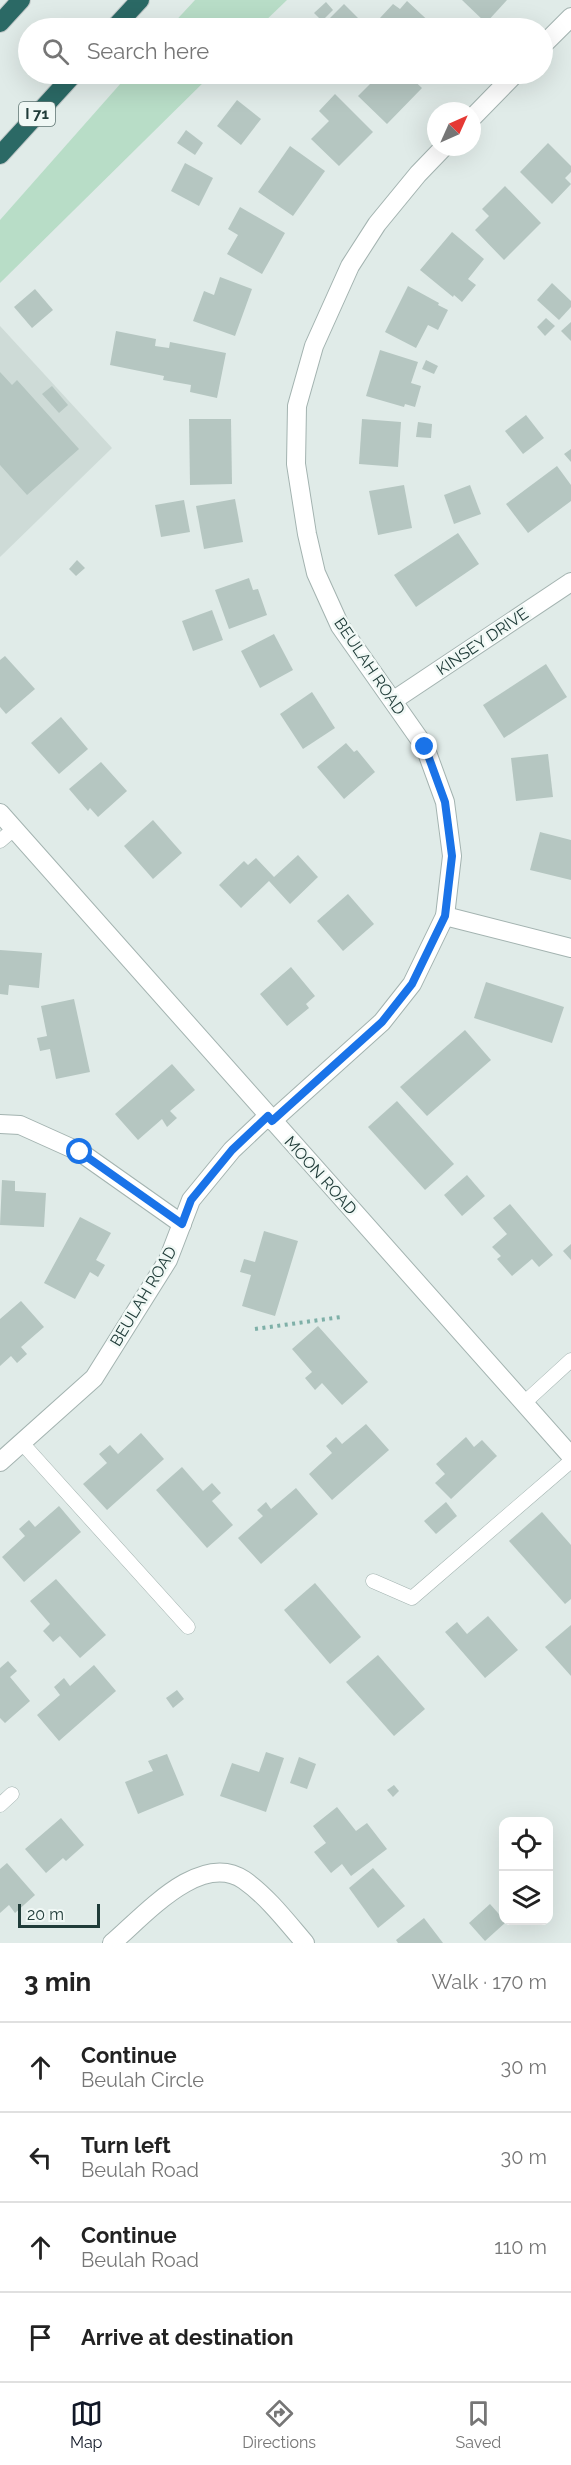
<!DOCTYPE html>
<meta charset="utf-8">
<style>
body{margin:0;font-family:Raleway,sans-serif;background:#f2f2f2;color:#222}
.controls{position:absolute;right:18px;bottom:18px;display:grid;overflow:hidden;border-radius:12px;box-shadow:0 6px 24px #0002}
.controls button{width:54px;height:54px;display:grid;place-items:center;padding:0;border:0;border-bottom:2px solid #e0e0e0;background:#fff;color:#222;font:30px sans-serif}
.compass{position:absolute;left:427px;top:102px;width:54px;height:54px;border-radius:50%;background:#fff;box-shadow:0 6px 24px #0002;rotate:45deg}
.scale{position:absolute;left:18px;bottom:15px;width:82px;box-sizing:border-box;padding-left:6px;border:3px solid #203c39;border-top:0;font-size:16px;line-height:21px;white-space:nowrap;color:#203c39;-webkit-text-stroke:4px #f0f8f5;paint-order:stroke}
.stop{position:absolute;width:18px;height:18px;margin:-14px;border:4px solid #1a73e8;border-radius:50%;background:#fff}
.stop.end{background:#1a73e8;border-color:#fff;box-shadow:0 2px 6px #0008}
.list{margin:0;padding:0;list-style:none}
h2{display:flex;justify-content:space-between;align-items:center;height:78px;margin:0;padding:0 24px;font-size:26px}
h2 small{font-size:20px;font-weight:400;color:#767676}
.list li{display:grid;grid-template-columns:39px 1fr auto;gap:18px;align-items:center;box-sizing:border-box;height:90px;padding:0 24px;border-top:2px solid #e0e0e0}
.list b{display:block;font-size:22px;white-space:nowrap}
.list p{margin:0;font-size:20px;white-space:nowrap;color:#767676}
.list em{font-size:20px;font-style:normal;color:#767676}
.icon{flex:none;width:33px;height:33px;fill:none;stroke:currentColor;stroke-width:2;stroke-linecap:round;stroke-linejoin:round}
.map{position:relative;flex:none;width:571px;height:1943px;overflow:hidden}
.search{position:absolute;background:#fff;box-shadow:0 6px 24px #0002;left:18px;right:18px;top:18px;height:66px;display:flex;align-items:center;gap:15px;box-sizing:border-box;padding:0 21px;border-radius:33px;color:#767676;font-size:22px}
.sheet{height:438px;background:#fff}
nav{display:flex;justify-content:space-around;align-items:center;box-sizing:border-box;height:84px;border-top:2px solid #e0e0e0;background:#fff;font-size:16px;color:#767676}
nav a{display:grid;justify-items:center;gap:3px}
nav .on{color:#111827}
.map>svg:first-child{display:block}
</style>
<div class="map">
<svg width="571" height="1943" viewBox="0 0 571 1943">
<rect width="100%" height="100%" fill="#e0ebe8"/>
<path fill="#cedbd7" d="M0,326l112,122 -112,109z"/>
<g fill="#b8ddc7">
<path d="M195,0h92l-29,28h-89z"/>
<path d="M129,74h83l-212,209v-63z"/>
</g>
<g fill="#b5c6c1">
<path d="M462,0h45l-21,23z"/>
<path d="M407,1l29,27h-54l4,-4 -6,-6 13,-14 7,5z"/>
<path d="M326,2l7,8 -11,11 -8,-8z"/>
<path d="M344,4l19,19 -5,5h-26l-6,-6z"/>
<path d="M286,74h21l-10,10z"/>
<path d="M367,74h40l15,14 -35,36 -29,-28 16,-16z"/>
<path d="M335,94l38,38 -34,34 -28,-27 18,-18 -10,-10z"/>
<path d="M237,100l24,19 -20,26 -24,-19z"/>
<path d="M186,130l17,13 -8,12 -18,-12z"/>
<path d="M548,143l23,23v6l-6,6 6,6 -19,20 -32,-32z"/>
<path d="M290,146l35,25 -32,45 -35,-24z"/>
<path d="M185,163l28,15 -14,28 -28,-15z"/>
<path d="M505,186l36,37 -37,37 -29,-30 14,-14 -7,-7z"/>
<path d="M240,207l45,26 -23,41 -35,-20 11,-19 -10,-6z"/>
<path d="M452,232l32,27 -16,20 8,6 -14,17 -8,-7 -1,2 -33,-27z"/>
<path d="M220,277l32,12 -17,47 -42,-15 11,-30 10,4z"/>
<path d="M552,283l19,18v6l-12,13 -22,-20z"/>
<path d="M408,286l31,17 -1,2 10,5 -10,20 -10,-5 -12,23 -31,-16z"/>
<path d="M35,289l18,21 -21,18 -18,-21z"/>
<path d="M546,318l9,8 -10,10 -8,-9z"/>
<path d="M571,322v19l-10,-10z"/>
<path d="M116,331l40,8 -1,7 14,2 1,-6 56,11 -9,45 -27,-6 1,-7 -28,-5 1,-4 -54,-11z"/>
<path d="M380,350l38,12 -7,21 10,3 -6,21 -10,-3 -1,3 -38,-11z"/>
<path d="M426,360l12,6 -4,8 -12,-5z"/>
<path d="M0,372l12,13 5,-5 62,69 -52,46 -27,-30z"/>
<path d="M52,386l16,19 -9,8 -17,-19z"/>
<path d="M526,415l18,23 -21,16 -18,-23z"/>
<path d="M189,419h42l1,65 -42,1z"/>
<path d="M362,419l39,3 -3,45 -39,-3z"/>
<path d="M418,422l14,2 -1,14 -15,-1z"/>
<path d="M571,449v13l-7,-8z"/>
<path d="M557,466l14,19v16l-43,32 -22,-29z"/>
<path d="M404,485l8,43 -34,7 -9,-44z"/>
<path d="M470,485l11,29 -27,10 -10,-29z"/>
<path d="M235,499l8,43 -39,7 -8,-43z"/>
<path d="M184,500l6,32 -29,5 -6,-32z"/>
<path d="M458,533l21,31 -63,43 -22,-32z"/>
<path d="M77,560l8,8 -9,8 -7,-7z"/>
<path d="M249,578l4,12 5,-1 9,26 -38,14 -14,-39z"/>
<path d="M212,610l11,30 -30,11 -11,-30z"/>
<path d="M274,634l19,36 -33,18 -19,-37z"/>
<path d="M5,656l30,33 -29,25 -6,-7v-47z"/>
<path d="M546,664l21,33 -63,41 -21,-33z"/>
<path d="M312,692l23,36 -32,21 -23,-35z"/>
<path d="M61,717l27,32 -29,25 -28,-31z"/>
<path d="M346,743l8,9 3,-2 18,22 -31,27 -27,-32z"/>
<path d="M548,754l5,43 -37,4 -5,-43z"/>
<path d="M101,762l26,29 -29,26 -8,-9 -2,3 -19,-22z"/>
<path d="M153,820l29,33 -29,26 -29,-33z"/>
<path d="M540,832l31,8v40l-41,-10z"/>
<path d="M298,855l20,22 -28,27 -21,-23 -28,27 -22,-23 25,-24 4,4 8,-7 18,19z"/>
<path d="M348,894l26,30 -31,27 -26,-30z"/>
<path d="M0,950l42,3 -3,35 -30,-3 -1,10 -8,-1z"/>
<path d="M291,967l24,29 -9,8 3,4 -22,18 -27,-32z"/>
<path d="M486,982l78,25 -12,36 -78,-25z"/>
<path d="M74,999l16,73 -34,7 -6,-30 -10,2 -3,-13 10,-2 -6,-30z"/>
<path d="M465,1030l26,30 -64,56 -27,-29z"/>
<path d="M172,1064l23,26 -25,21 7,7 -10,9 -5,-8 -24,21 -23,-26z"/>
<path d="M397,1101l57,63 -29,26 -57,-63z"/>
<path d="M467,1175l18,21 -23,20 -18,-21z"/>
<path d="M2,1180l13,1v10l31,2 -2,34 -44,-2z"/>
<path d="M510,1204l43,51 -14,12 -7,-8 -20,17 -15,-17 4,-3 -9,-9 15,-13 -14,-16z"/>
<path d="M80,1217l31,16 -15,27 9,5 -7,12 -8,-5 -15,27 -31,-16z"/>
<path d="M264,1231l34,10 -23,75 -33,-10 9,-31 -11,-3 4,-13 11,3z"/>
<path d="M571,1244v16l-8,-9z"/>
<path d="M21,1301l23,26 -23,20 6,7 -10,9 -6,-7 -11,10v-47z"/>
<path d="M318,1326l50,56 -26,23 -20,-22 -7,7 -10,-12 7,-6 -20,-23z"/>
<path d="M366,1424l23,26 -57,50 -23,-26 23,-21 -6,-7 10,-9 6,7z"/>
<path d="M141,1433l23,26 -57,51 -24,-26 24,-21 -8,-9 11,-9 8,9z"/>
<path d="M466,1437l8,10 8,-7 15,16 -46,43 -16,-16 10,-9 -9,-10z"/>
<path d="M182,1467l21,24 9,-8 9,10 -9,8 21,24 -26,23 -51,-58z"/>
<path d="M296,1488l22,26 -57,50 -23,-26 25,-22 -6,-6 9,-8 5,7z"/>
<path d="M446,1502l11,14 -21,18 -12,-13z"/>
<path d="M59,1506l22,26 -57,50 -22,-25 23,-21 -6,-7 10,-9 6,7z"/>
<path d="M542,1512l29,33v54l-6,5 -56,-63z"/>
<path d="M56,1579l50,56 -26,23 -20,-22 -7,6 -10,-11 7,-7 -20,-23z"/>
<path d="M315,1583l46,54 -31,27 -46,-54z"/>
<path d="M488,1616l30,34 -33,28 -40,-46 12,-10 10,12z"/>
<path d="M571,1625v51l-26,-29z"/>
<path d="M378,1655l47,54 -31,27 -48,-54z"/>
<path d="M8,1661l9,10 -7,6 20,24 -25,22 -5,-5v-50z"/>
<path d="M94,1665l22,26 -57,50 -22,-26 23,-20 -6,-8 10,-9 6,8z"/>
<path d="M177,1690l7,9 -11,9 -7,-10z"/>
<path d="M266,1752l18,6 -18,54 -46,-16 12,-33 27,9z"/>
<path d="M167,1754l17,41 -46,19 -13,-32 28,-11 -5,-10z"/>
<path d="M299,1757l17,7 -9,25 -17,-6z"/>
<path d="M394,1785l5,6 -6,6 -6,-7z"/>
<path d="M337,1807l19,24 11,-8 20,26 -36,27 -9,-12 -11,9 -17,-21 12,-9 -13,-17z"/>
<path d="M61,1818l23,27 -18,16 -3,-3 -17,15 -21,-24z"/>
<path d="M7,1863l28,32 -20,18 -6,-8 -9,8v-44z"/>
<path d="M373,1868l32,38 -27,22 -29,-40z"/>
<path d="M490,1904l16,18 -21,19 -16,-18z"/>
<path d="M424,1918l19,25h-45l-2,-3z"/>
</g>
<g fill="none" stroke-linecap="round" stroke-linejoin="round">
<defs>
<g id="lane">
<path d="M0,841l14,-12"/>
<path d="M524,1403l47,-43"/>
<path d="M22,1443l166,184"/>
<path d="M373,1581l39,17 159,-137"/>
<path d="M0,1805l12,-11"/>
</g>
<g id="street">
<path d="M542,46l29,-29"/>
<path d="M472,118l43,-44"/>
<path d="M394,700l177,-118"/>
<path d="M0,813l571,643"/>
<path d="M445,916l126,32"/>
<path d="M272,1121l110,-99 30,-38 33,-68 7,-60 -7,-54 -20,-55 -85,-121 -24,-53 -9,-39 -11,-70 1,-58 17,-60 36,-80 27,-42 41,-50 26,-27"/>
<path d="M0,1124l20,1 60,27 102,72"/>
<path d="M0,1462l94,-84 74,-118 23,-60 41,-50 36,-34"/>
<path d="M112,1943c31,-26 88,-93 132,-63 23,16 43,42 61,63"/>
</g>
<g id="highway">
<path d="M0,23l21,-23"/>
<path d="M114,28l26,-28"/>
<path d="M0,155l74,-81"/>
</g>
</defs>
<use href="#lane" stroke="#a3b3b0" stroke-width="15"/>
<use href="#street" stroke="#a3b3b0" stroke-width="20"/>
<use href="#highway" stroke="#c1c8c8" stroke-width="20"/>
<path stroke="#7fb0a8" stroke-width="4" stroke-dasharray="3 4.5" stroke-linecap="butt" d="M255,1329l86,-12"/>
<use href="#lane" stroke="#fff" stroke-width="14"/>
<use href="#street" stroke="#fff" stroke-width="18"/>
<use href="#highway" stroke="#2b6965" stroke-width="18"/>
</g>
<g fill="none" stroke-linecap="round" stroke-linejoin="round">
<path stroke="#1a73e8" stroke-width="8" d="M80,1152l102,72 9,-24 41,-50 36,-34 4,5 110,-99 30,-38 33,-68 7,-60 -7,-54 -20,-55"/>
</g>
<g text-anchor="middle" stroke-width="5" stroke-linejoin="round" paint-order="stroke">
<rect fill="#f0f8f5" stroke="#5e7471" stroke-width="1.5" x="19" y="102" width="36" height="24" rx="4.5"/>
<g font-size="15" font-weight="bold" fill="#203c39">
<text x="37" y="119">I 71</text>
</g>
<g font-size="16" fill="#203c39" stroke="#f0f8f5">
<text transform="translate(482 641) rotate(-34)" y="6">KINSEY DRIVE</text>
<text transform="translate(370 666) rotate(56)" y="6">BEULAH ROAD</text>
<text transform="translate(321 1175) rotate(48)" y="6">MOON ROAD</text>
<text transform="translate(143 1296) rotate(-59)" y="6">BEULAH ROAD</text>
</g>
</g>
</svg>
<div class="controls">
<button><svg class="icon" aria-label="locate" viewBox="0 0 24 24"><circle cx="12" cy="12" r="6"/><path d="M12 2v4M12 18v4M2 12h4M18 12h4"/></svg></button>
<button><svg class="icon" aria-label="layers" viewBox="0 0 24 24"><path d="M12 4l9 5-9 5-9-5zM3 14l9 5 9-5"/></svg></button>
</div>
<svg class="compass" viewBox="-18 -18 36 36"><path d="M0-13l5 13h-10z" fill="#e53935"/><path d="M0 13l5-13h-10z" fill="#767676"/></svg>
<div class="scale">20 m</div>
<div class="stop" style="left:80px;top:1152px"></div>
<div class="stop end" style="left:425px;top:747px"></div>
<div class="search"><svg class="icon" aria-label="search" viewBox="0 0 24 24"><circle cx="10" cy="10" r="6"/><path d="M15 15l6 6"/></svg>Search here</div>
</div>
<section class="sheet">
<h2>3 min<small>Walk · 170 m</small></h2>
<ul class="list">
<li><svg class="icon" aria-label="ahead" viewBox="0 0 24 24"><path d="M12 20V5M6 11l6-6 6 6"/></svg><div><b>Continue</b><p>Beulah Circle</p></div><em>30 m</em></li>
<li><svg class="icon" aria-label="left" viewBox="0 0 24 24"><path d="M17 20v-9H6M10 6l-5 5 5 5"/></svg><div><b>Turn left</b><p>Beulah Road</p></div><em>30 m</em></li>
<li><svg class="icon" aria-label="ahead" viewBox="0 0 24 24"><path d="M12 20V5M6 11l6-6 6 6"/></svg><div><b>Continue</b><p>Beulah Road</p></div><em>110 m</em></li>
<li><svg class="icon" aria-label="arrive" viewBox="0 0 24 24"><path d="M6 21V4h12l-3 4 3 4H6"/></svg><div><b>Arrive at destination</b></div></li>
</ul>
</section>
<nav>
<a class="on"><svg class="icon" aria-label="map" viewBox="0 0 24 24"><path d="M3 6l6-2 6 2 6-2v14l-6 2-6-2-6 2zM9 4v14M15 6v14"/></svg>Map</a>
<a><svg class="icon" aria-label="directions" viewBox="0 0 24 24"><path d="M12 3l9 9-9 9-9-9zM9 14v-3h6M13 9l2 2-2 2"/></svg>Directions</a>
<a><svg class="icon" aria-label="saved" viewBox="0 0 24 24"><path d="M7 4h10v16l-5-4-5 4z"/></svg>Saved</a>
</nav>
